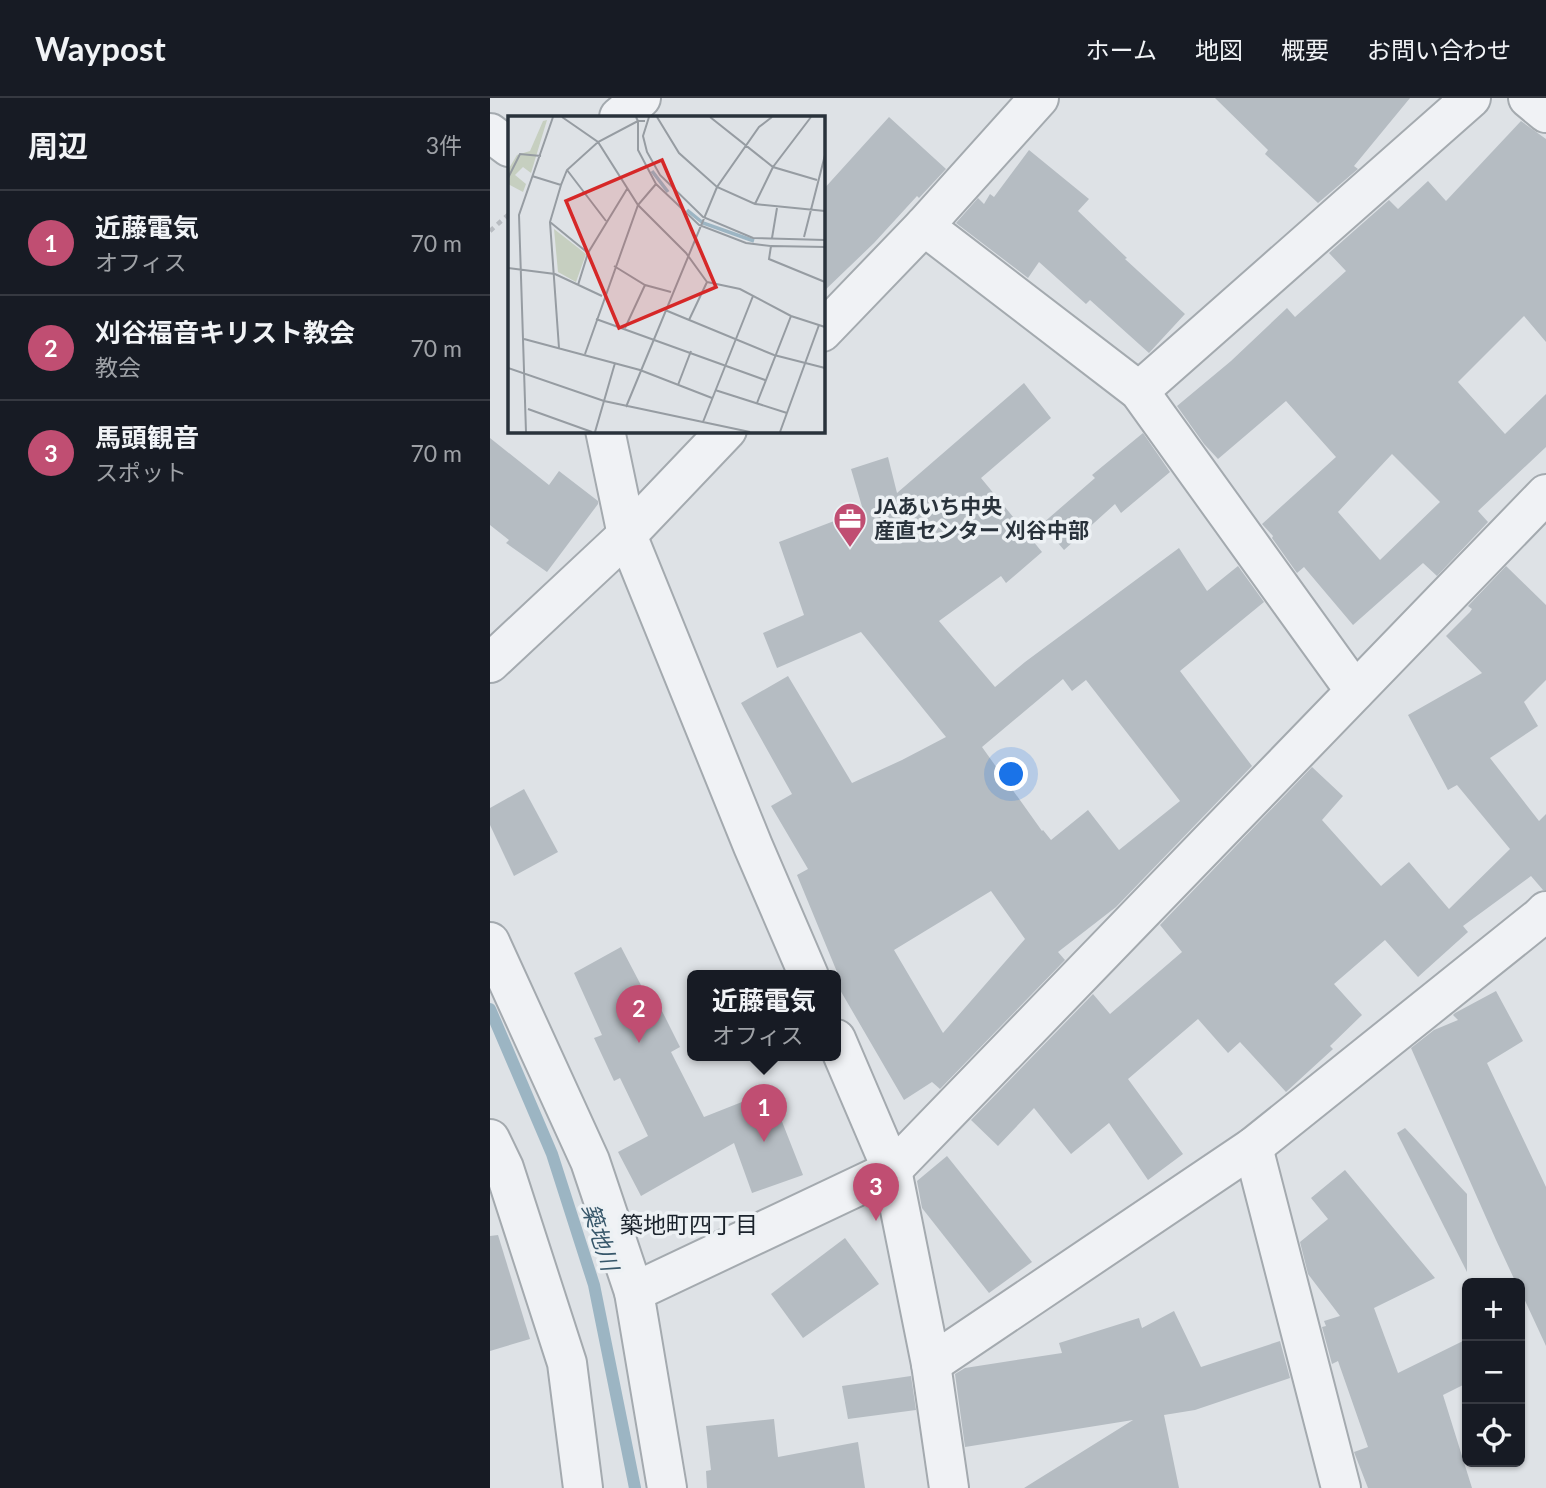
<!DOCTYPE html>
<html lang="ja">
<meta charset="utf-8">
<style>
body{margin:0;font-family:Lato,"Noto Sans JP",sans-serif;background:#20242c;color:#f1f3f6}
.controls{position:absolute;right:21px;bottom:21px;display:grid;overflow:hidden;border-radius:10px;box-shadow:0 2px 5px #0004}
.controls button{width:63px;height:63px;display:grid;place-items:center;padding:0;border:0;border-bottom:2px solid #363941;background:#171b24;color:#f1f3f6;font:35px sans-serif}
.you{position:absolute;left:522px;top:677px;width:24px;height:24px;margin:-18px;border:5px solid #fff;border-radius:50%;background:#1a73e8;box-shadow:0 0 0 10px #1a73e833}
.badge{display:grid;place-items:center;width:46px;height:46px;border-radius:50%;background:#c04e72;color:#fff;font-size:23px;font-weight:700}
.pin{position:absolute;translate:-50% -58px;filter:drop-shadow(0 2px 4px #0008)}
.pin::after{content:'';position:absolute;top:37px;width:24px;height:21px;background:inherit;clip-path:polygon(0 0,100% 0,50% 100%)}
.popup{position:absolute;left:197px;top:872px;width:154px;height:91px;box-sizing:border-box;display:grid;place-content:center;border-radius:10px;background:#171b24;filter:drop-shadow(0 2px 5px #0005);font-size:23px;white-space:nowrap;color:#9ea1a6}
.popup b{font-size:26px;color:#f1f3f6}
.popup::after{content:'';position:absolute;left:50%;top:100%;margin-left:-14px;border:14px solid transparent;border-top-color:#171b24}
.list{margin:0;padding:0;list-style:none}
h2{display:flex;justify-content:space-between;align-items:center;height:91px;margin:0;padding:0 28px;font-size:30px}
h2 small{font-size:23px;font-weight:400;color:#9ea1a6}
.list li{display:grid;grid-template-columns:46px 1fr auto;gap:21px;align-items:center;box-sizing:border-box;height:105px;padding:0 28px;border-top:2px solid #363941}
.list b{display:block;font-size:26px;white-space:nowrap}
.list p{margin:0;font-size:23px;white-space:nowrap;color:#9ea1a6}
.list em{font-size:23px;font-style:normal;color:#9ea1a6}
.icon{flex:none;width:38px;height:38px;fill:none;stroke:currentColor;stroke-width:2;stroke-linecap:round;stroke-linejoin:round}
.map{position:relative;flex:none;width:1056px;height:1390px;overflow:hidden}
header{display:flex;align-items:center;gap:42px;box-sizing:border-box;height:98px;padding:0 35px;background:#171b24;border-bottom:2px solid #363941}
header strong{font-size:33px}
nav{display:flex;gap:38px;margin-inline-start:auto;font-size:24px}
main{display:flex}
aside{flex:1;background:#171b24}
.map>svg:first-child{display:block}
</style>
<header>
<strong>Waypost</strong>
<nav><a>ホーム</a><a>地図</a><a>概要</a><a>お問い合わせ</a></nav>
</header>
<main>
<aside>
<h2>周辺<small>3件</small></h2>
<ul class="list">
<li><span class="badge">1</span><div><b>近藤電気</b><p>オフィス</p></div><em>70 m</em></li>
<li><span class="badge">2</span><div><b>刈谷福音キリスト教会</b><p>教会</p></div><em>70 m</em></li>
<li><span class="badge">3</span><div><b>馬頭観音</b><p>スポット</p></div><em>70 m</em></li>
</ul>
</aside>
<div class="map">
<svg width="1056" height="1390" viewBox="0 0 1056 1390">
<rect width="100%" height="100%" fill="#dee2e6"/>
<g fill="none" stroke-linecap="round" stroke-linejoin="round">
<path stroke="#9cb5c3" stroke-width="12" d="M0,911l62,145 42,131 41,203"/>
</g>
<g fill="#b5bcc2" fill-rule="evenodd">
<path d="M725,0h195l-56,68 4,3 -40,34 -53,-49 3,-4z"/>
<path d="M399,19l57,52 -27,29 -2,-2 -43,47 -52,50v-102z"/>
<path d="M1031,23l25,18v203l-22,-26 -66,66 47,52 41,-40v53l-68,64 10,11 -51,54 -14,-13 -70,62 -49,-58 -7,6 -25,-35 1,-2 -11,-12 74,-67 -50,-56 -68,58 -14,-15 -27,-38 54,-45 56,-53 8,9 51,-46 -17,-18 60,-53 9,9 30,-28 18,20zM902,356l48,48 -60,58 -42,-48z"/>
<path d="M539,52l60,49 -11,12 49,47 -2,1 60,55 -36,39 -59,-53 -4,4 -47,-42 -11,16 -72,-55 22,-25 6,6 6,-10 4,3z"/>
<path d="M534,285l27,35 -70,60 61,74 -36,31 -5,-7 -62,45 56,66 30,-25 154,-114 28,43 31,-25 26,36 -84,69 72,95 -136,141 -58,45 7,8 -125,129 -8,-7 -28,18 -68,-117v-7h-5l6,-4 -40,-97 11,-6 -37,-63 21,-12 -51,-91 47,-27 64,107 50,-23 44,-23 -85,-105 -84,36 -14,-35 41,-18 -25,-73 84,-32 -12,-41 37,-12 9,36zM573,581l9,12 14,-11 94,121 -61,49 -31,-40 -37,30 -8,-10 -1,1 -60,-84zM501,793l34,48 -82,94 -49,-83z"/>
<path d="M653,335l27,39 -49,41 -6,-9 -51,46 -22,-26 53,-46 -3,-3z"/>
<path d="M0,340l59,47 10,-14 39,30v3l-51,68 -41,-29 3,-3 -19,-15z"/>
<path d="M1016,468l40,39v75l-22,22 14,24 -48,32 49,63 7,-7v76h-3l-12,-14 -68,50 5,6 -50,45 -33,-37 -51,44 28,31 -32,31 3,3 -47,43 -46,-50 -12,11 -30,-34 -70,60 55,75 -35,26 -39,-57 -38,31 -37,-46 -36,38 -27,-26 122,-126 17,20 72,-62 -22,-27 152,-158 31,29 -21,24 59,66 28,-24 40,47 61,-60 -53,-64 -9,5 -40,-75 74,-42 -36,-37 24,-24 2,-3 -4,-3z"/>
<path d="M34,691l34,63 -44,24 -24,-51v-17z"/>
<path d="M131,849l33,63 6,-3 20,40 -9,5 33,65 66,-26 33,84 -51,18 -18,-50 -93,53 -23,-44 30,-16 -28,-58 -6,3 -20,-43 8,-3 -28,-62z"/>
<path d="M1006,893l27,50 -36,22 59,124v159l-26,-56v-7h-4l-20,-43 -85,-192 23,-18 24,-10 -5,-5 2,-2z"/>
<path d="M915,1030l62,66v78l-70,-139z"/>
<path d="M457,1058l85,106 -43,31 -67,-85 -5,-27z"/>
<path d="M855,1072l90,108 -61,30 24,65 69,-34v44l-24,12 29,93h-104l-14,-36 14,-5 -30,-86 -6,3 -10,-37 4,-1 -2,-5 16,-5 -32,-42 -8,-32 28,-23 -17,-21z"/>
<path d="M8,1137l32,104 -40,12v-115z"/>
<path d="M355,1140l34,46 -76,54 -32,-44z"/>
<path d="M684,1213l27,56 79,-26 10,37 -95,32 -31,5 15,73h-155l109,-68 -168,27 -10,-73 10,-6 97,-15 -3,-10 80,-25 3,10z"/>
<path d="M421,1278l5,34 -68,9 -6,-33z"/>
<path d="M284,1321l4,38 80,-15 7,46h-158l-1,-17 5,-1 -5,-44z"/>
</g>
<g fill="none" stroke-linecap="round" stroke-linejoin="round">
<defs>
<g id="minor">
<path d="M1038,0l18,15"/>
<path d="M129,19l22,-19"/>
<path d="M0,35l19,14"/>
<path d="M434,128l215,165 216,300"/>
<path d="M332,234l102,-106 115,-128"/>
<path d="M649,293l332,-293"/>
<path d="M115,332l22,105 126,311 56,130"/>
<path d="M0,565l137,-128 100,-105"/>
<path d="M0,844l100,219 44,131"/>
<path d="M346,941l56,131 39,194 18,124"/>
<path d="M0,1041l14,29 63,195 16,125"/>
<path d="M763,1049l88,341"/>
<path d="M441,1266l322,-217 287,-230 6,-6"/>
<path d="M177,1390l-33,-196 258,-122 654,-676"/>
</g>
</defs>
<use href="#minor" stroke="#a4aaaf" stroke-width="42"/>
<path stroke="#b8bcc1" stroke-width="4.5" stroke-dasharray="5 5" stroke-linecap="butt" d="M0,133l19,-17"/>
<use href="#minor" stroke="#f0f2f5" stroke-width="38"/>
</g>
<defs>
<symbol id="office-pin" viewBox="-11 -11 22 30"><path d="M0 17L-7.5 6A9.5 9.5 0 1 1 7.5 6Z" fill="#c04e72" stroke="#edf1f4"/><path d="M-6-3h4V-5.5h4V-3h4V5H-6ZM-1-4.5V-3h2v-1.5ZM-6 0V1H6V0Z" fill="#fff"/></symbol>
</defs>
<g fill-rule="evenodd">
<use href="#office-pin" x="341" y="402" width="38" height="52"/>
</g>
<g text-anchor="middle" stroke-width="7" stroke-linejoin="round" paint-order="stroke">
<g font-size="21" font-weight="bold" fill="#29323b" stroke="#edf1f4" text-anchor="start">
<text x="384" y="416">JAあいち中央<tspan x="384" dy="24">産直センター 刈谷中部</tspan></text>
</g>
<g font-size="23" fill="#1b232c" stroke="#edf1f4">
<text x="199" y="1135">築地町四丁目</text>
</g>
<g font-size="23" font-style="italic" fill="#37576a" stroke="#edf1f4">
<text transform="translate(110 1139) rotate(72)" y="8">築地川</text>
</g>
</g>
<g transform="translate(18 18)">
<rect width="317" height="317" fill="#dee2e6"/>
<path d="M39,4l-16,53 -8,-6 -8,8 11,9 -3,8 -15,-8v-14l9,-15 13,-4 13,-30zM46,113l32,25 -10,28 -18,-10z" fill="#c6cfc0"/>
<path fill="none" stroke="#9cb5c3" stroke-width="3.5" d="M144,55l16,21M179,94l16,13 51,18"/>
<path fill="none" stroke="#969ca2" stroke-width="2" d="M54,1l36,25 40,63 48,48 21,29 -18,38M141,1l-6,19 4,16 13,23 43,42 50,21 72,2M149,1l22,36 38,34 38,17 70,7M202,1l63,50 44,13M59,54l39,51M24,60l29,9M0,62l12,-24 21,2M148,68l43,41 47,18 25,3 -2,13 56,23M247,88l18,-37 38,-50M42,106l38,31M296,121l21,-82M264,122l5,-30M263,130l54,1M106,150l31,19 26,7M0,152l47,6 47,22M199,166l33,7 51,27 34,11M70,169l10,-32 39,-64M157,194l109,45 51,13M88,203l169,61M117,212l20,-43M16,223l116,31 72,28M51,232l-9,-126 11,-37 6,-15 31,-28 40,-21 -2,-4M77,238l53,-149 18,-21 -18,-34v-29h7M0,252l96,33 146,31M170,269l13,-34M207,274l72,23M249,287l34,-87M118,291l91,-220 42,-60 13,-10M20,293l64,23M195,306l50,-126M18,316l-7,-217 34,-98M87,316l20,-69M272,316l39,-107"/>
<path fill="#d62828" fill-opacity="0.15" stroke="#d62828" stroke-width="3.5" d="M154,44l54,127 -97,41 -53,-127z"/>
<rect width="317" height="317" fill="none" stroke="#29323b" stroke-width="3.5"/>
</g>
</svg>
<div class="controls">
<button>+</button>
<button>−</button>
<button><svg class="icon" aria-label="locate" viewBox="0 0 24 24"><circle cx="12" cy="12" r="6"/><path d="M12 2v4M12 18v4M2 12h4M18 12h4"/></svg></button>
</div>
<div class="you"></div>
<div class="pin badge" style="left:274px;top:1044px">1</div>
<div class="popup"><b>近藤電気</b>オフィス</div>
<div class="pin badge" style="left:149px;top:945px">2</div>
<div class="pin badge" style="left:386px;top:1123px">3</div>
</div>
</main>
